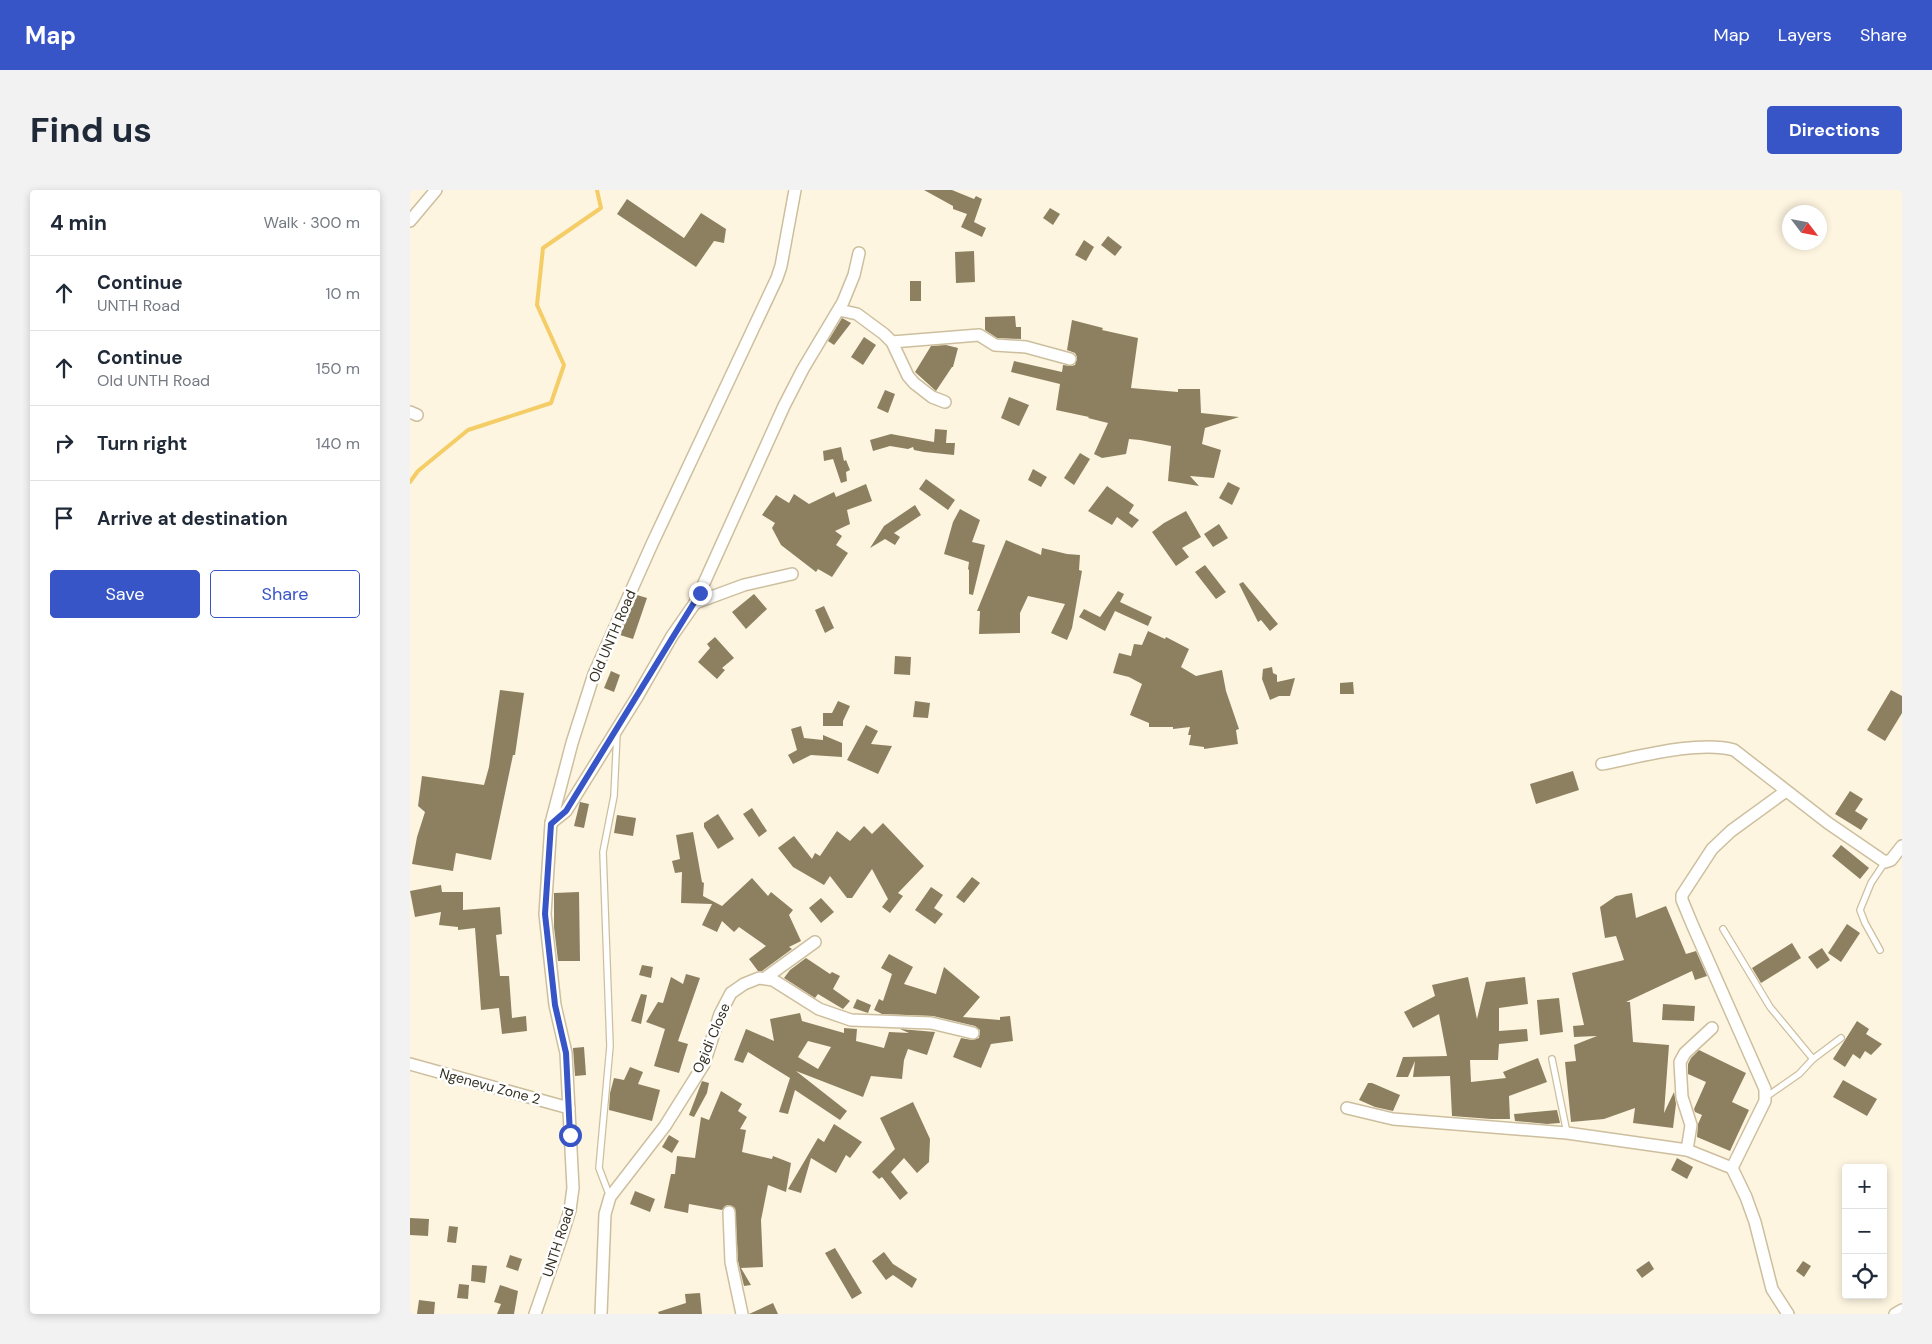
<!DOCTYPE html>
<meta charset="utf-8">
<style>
body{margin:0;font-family:"DM Sans",sans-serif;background:#f2f2f3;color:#1f2937}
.controls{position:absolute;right:15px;bottom:15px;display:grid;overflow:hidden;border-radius:5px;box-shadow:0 2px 8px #0003}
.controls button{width:45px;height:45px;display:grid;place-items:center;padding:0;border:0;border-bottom:1px solid #e0e1e3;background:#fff;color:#1f2937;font:25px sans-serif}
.compass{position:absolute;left:1372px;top:15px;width:45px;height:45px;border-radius:50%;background:#fff;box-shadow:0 2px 8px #0003;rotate:122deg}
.stop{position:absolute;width:15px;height:15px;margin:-11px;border:4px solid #3855c7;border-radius:50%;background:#fff}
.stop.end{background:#3855c7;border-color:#fff;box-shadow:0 1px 5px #0008}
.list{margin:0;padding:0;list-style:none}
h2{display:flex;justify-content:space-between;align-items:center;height:65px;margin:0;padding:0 20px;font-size:21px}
h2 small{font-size:16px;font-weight:400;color:#747a83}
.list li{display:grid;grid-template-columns:32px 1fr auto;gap:15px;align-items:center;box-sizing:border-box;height:75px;padding:0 20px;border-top:1px solid #e0e1e3}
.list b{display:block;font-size:19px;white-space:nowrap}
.list p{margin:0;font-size:16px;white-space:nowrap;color:#747a83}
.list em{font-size:16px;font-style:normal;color:#747a83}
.actions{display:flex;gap:10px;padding:15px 20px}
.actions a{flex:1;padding:11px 0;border:1px solid #3855c7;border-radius:5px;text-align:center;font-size:18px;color:#3855c7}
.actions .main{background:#3855c7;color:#fff}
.icon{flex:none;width:28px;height:28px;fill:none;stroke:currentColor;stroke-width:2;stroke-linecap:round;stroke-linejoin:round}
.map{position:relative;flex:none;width:1492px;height:1124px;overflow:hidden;border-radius:5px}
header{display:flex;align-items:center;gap:30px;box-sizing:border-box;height:70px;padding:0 25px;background:#3855c7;color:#fff}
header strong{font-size:24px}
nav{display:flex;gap:28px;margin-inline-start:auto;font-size:18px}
.intro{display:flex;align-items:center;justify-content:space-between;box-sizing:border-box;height:120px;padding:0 30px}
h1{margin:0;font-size:35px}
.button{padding:12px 22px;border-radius:5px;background:#3855c7;color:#fff;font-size:18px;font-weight:700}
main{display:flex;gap:30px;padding:0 30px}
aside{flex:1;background:#fff;border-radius:5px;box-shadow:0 2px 8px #0003}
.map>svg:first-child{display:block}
</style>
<header>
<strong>Map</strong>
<nav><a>Map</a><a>Layers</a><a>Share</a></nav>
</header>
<div class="intro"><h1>Find us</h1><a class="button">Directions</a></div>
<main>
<aside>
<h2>4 min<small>Walk · 300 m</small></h2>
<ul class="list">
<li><svg class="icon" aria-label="ahead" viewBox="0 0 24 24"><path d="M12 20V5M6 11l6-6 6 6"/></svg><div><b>Continue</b><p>UNTH Road</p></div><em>10 m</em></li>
<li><svg class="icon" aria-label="ahead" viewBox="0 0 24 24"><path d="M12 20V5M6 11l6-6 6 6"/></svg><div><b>Continue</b><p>Old UNTH Road</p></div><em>150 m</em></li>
<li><svg class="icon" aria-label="right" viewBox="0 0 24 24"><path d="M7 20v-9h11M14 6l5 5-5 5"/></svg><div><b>Turn right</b></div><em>140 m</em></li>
<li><svg class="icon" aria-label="arrive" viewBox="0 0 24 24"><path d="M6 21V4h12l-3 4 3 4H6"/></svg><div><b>Arrive at destination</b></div></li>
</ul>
<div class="actions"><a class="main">Save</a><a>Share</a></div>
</aside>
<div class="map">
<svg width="1492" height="1124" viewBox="0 0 1492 1124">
<rect width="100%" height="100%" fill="#fdf5e0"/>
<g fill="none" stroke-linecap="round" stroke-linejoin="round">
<path stroke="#f5cd66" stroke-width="4" d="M0,292l8,-11 50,-41 83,-27 13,-38 -27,-60 6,-57 58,-40 -4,-18"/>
</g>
<g fill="#8d8061" fill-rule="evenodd">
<path d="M514,0h28l22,9 2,-3 6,3 -8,23 12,6 -4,9 -21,-10 6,-13 -14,-5v-3z"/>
<path d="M217,9l57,39 17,-25 25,16 -2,14 -10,-2 -18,26 -79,-53z"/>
<path d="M640,18l10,6 -7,11 -10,-7z"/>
<path d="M698,46l14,11 -7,9 -14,-11z"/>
<path d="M674,50l10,7 -8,14 -11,-6z"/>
<path d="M564,61l1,31 -19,1 -1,-31z"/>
<rect x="500" y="91" width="11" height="20"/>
<path d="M605,126l1,11h5v12l-24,-1 -12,-8v-13z"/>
<path d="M432,128l9,5 -17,22 -6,-4z"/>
<path d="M662,130l31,8 -1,2 36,8 -7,50 47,4v-3h22l1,24 38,4 -34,11 -3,16 19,6 -7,28 -24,-2 9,10 -31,-5 3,-35 -31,-6 -11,-1 -3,15 -24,4 -8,-4 14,-31 -20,-5 1,-1 -33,-7 4,-26 -49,-12 3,-11 48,11 1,-7 8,1 4,-1 2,-8 -2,-4 -8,-3z"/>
<path d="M454,147l12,8 -13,20 -12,-8z"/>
<path d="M536,155l12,3 -5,19h-1l-16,24 -21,-19 16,-26z"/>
<path d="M475,200l10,4 -7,19 -11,-5z"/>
<path d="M599,207l20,8 -10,21 -18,-8z"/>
<path d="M525,239l12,1 -1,13h9l-1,12 -30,-3 -10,-2 -1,-3 -5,2 -18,-3 -17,5 -3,-11 21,-6 43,8z"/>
<path d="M431,257l3,14 2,-1 4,10 -4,2 1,9 -6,2 -8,-24 -9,2 -1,-10z"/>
<path d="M670,263l10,6 -16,26 -10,-7z"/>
<path d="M623,279l14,8 -6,10 -13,-7z"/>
<path d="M516,289l29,21 -7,10 -29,-21z"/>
<path d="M818,292l12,6 -8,17 -13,-7z"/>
<path d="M456,294l6,17 -25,9 3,14 -15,7 7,5 -6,9 12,8 -16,24 -14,-8 -2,3 -35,-27 -9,-17 3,-5 -13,-8 14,-20 13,8 5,-9 15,10 25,-12 2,5z"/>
<path d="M697,296l27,19 -5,8 10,7 -7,8 -15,-11 -5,8 -24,-14z"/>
<path d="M505,315l6,10 -27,18 6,4 -5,8 -10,-6 -15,9 14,-22z"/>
<path d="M550,319l20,11 -8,22 13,3 -12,50 -4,-1v-24l-1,-1 1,-7 -25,-8 9,-32z"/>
<path d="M776,321l15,26 -19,11 7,9 -13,9 -24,-34 12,-9z"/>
<path d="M809,334l9,14 -15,9 -9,-13z"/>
<path d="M596,350l35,15 1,-7 25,6 13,1 -1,15 3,1 -10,57 -5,12 -16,-7 14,-29 -37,-8 -8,17v20l-41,1 1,-23h-3z"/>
<path d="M795,375l21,27 -10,7 -21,-27z"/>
<path d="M833,392l35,42 -8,7 -9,-11 -3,2 -19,-38z"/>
<path d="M708,401l6,3 -4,8 32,15 -4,9 -33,-15 -10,20 -26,-14 5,-8 16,8z"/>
<path d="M344,404l13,15 -21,20 -14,-17z"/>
<path d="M227,405l10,3 -14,41 -13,-4z"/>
<path d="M414,416l10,22 -9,5 -10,-23z"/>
<path d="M738,441l17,8 1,-2 23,12 -8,18 15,9 26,-6 4,21 13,38 -3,1 2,14 -34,5v-2l-15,-2 2,-10h-3l2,-8 -17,2v-2h-24v-4l-19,-8 12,-31 -13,-7 -16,-4 6,-20 12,3 3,-12 8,1z"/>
<path d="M305,447l19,21 -12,10 3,2 -8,9 -19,-17 12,-14 -3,-4z"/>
<path d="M485,466l16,1 -1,18 -16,-1z"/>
<path d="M862,477l1,6 4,2v7l18,-4 -5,18h-11l-9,4 -8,-21 1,-10z"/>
<path d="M201,481l9,4 -6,17 -10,-4z"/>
<path d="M943,492l1,12h-14v-11z"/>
<path d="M90,500l24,3 -9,62h-2l-22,105 -35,-7 -3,18 -41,-7 5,-27 8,-25 -7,-6 4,-30 62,9 5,-18z"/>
<path d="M1481,500l11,6v17l-17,28 -18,-11z"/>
<path d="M428,511l12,5 -7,15v5h-20v-13h9z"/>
<path d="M505,511l15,2 -2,15 -15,-1z"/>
<path d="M456,535l12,6 -7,13 21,2 -14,28 -31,-14z"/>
<path d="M391,536l3,12 19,2v-5l19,8v14l-31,-2 -18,9 -5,-9 9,-5 -6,-21z"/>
<path d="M1163,581l6,19 -43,14 -6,-20z"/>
<path d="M1440,601l13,8 -8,12 13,8 -7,11 -26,-16z"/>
<path d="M170,612l9,2 -5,24 -10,-2z"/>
<path d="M342,618l15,23 -8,6 -16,-23z"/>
<path d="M308,624l16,25 -16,10 -14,-22v-4z"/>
<path d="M207,625l19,3 -3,18 -19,-3z"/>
<path d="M473,633l41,43 -26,27 5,3 -13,17 -8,-6 6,-8 -16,-30 -20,29h-5l-17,-22 -6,9 -31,-18 -15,-19 16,-12 18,23 3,-6 5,3 17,-25 13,10 14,-15 8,8z"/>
<path d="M283,642l9,50 2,1 -1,13 19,10 30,-28 16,18 3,-4 22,18 -4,5 12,26 -12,6 3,2 -30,22h-4l-9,-12 17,-13 -27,-19 -5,5 -12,-11 -5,11 -15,-7 10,-21 -31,-1 1,-31 -7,1 -3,-12 8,-2 -4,-24z"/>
<path d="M1431,655l28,23 -9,11 -28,-23z"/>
<path d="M562,687l8,6 -16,20 -8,-6z"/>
<path d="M31,695l1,7h21v18l37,-3 2,27 -6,1 4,41h9l3,42 14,-2 1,15 -25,3 -3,-26 -18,2 -6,-82 -17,2v-3l-19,-2 2,-13 -26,5 -5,-26z"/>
<path d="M521,697l12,8 -9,13 9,6 -8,10 -20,-14z"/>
<path d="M169,702l1,69h-22l-4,-34v-34z"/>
<path d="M1222,703l4,25 30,-12 20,48 10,-3 11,25 -12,4 -3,-9 -66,31h4l3,40 36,3 -5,68 10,-21 2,12 -3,24 -40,-5 2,-15 -31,11 -33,3 -6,-60 11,-1 -2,-16 23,-9 -23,1 -1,-11 11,-1 -12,-52 52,-13 -8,-24 -11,2 -5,-31 16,-11z"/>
<path d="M411,708l13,14 -13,11 -12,-15z"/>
<path d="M1437,734l13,9 -19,29 -13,-9z"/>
<path d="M1382,753l9,15 -40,25 -9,-15z"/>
<path d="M1412,758l8,12 -13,9 -9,-12z"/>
<path d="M479,764l24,13 -9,17 32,10 8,-27 36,30 -17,20 37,3v-3l10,-1 3,25 -22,3 -10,24 -28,-11 8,-19 11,2 7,-2 1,-8 -5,-4 -42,-10 -51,-2 -8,-4 5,-11 4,2 9,-27 -11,-6z"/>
<path d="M396,768l24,16 2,-2 8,4 -7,13 17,12 -7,8 -25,-15 -3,4 -31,-20 6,-8z"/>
<path d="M232,775l11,2 -2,11 -12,-3z"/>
<path d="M276,784l14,4 -22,63 10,3 -9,29 -25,-7 11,-37 -19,-7 12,-20 5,1 8,-26 12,7z"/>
<path d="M1058,787l9,42 9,-37 39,-5 3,27 -29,4v23l28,-2 1,12 -29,3 -1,16h-28l1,22 35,-4 -3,-6 35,-14 9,24 -38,14 1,23h-19l-39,-3 -2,-40 -37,1 2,-16 -7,16h-12l7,-20 44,-1 -8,-42 -26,14 -9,-16 31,-16 -3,-11z"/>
<path d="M231,804l6,1 -6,29 -10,-3z"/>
<path d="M1149,808l4,34 -23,3 -3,-35z"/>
<path d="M447,809l14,6 -3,8 -15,-5z"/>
<path d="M1253,814l32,2 -1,15 -32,-1z"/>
<path d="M390,823l2,8 42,12v-5l13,1 -1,12 28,7 5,-16 20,1 -9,-4 35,3 -8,23 -19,-6 -4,11 -2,19 -31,-3 -8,21 -67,-26 51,40 -7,9 -45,-30 -7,24 -9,-2 11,-34 -42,-26 -5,11 -9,-3 12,-31 28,12 -4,-22zM398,851l23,6 -13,22 -20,-12z"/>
<path d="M1447,831l12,8 -3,5 16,10 -11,11 -6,-4 -5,8 -7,-5 -8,13 -12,-8z"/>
<path d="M174,857l2,28 -11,1 -2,-28z"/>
<path d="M1289,860l47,23 -14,29 17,8 -19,41 -33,-14 1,-13 4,-9 -7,-3 -1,-3 12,-27 -18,-8v-10l3,-6z"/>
<path d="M220,877l13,5 -5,12 22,6 -8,31 -43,-11 1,-17 4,-15 10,2z"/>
<path d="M1433,890l34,19 -10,17 -34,-19z"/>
<path d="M292,891l7,2 -2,10 -13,24 -5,-2z"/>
<path d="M958,893h4l28,12 -7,16 -18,-4 -16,-7z"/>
<path d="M311,901l21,13 -4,7 9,6 -7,12 6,1 -4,22 30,7 1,-3 18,7 -5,29 -18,-7 -7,35 2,47 -22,1 10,17 -7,1 -6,-25 -3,-53 -7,-3 -3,1 -3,4 -33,-6 -1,9 -24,-5 7,-34h4l2,-18 18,2 6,-41 8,3z"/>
<path d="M503,912l17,37 -1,23 -12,11 -13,-15 -13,14 17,21 -8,7 -18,-23 -3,2 -7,-7 23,-23 -15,-31z"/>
<path d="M1147,920l3,13 -13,1 -32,-3 -1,-7z"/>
<path d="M424,934l28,18 -12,16 -4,-3 -10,18 -25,-15 -10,35 -13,-4 30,-51 6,4z"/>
<path d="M259,945l10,6 -7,12 -10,-6z"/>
<path d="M1267,968l16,9 -6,12 -16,-9z"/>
<path d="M225,1001l20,8 -5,13 -20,-8z"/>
<path d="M0,1028l19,1 -1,17 -18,-1z"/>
<path d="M39,1036l9,1 -2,16 -9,-1z"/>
<path d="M425,1058l27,45 -10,6 -27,-46z"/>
<path d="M474,1062l9,12 24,15 -5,9 -19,-13 -7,5 -14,-19z"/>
<path d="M100,1065l12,4 -4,12 -12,-4z"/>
<path d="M1239,1071l5,8 -12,9 -6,-8z"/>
<path d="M1393,1071l8,5 -7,11 -8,-6z"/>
<path d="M62,1075l15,1 -2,17 -14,-2z"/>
<path d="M49,1094l10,1 -1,14 -11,-1z"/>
<path d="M90,1095l18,6 -4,23h-17l4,-10 -7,-2z"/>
<path d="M290,1103l2,21h-43l-1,-2 28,-9 -1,-9z"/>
<path d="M9,1110l16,2 -1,12h-17z"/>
<path d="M363,1113l5,11h-29z"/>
</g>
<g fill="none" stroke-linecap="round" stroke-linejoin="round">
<defs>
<g id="lane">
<path d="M1313,739l47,78 43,52"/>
<path d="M1470,760l-15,-27 -5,-13 11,-27 14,-21"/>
<path d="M1142,869l15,74"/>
<path d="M1356,907l33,-23 14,-15 28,-21"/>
<path d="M200,1007l-11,-29 11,-122 -7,-194 11,-56 3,-63"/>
</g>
<g id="street">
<path d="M0,31l26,-31"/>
<path d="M429,120l18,4 27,20 8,8 16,34 6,7 18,14 13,5"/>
<path d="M482,152l87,-7 16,10 31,2 44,12"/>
<path d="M0,222l7,3"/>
<path d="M285,413l49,-18 48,-11"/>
<path d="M1192,574c36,-7 97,-24 132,-14l94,73 57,39 6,-2 11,-14"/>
<path d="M141,633l15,-12 71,-114 35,-61 23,-33 89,-197 19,-37 40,-67 11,-27 5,-22"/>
<path d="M355,788l50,-36"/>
<path d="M0,874l159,44"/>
<path d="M937,918l46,11 174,14 120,17 45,18 14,29 9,25 17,67 16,25"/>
<path d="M1277,960l4,-25 -9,-28 -2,-35 5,-9 27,-25"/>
<path d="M1322,978l33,-67v-12l-73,-165 -10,-24v-5l30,-46 19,-18 55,-40"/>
<path d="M319,1022l2,50 11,52"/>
<path d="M125,1124l27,-78 8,-26 3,-22 -7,-135 -11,-48 -10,-91 6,-91 21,-80 22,-69 58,-130 125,-266 4,-12 14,-76"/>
<path d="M191,1124l4,-100 5,-17 55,-71 39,-62 16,-50 11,-21 13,-9 15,-6 14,2 46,29 32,11 80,3 42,10"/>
<path d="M1485,1124l7,-4"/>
</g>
</defs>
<use href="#lane" stroke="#cdbf9e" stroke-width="8"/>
<use href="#street" stroke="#cdbf9e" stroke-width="14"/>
<use href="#lane" stroke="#fff" stroke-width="5.5"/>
<use href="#street" stroke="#fff" stroke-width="11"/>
</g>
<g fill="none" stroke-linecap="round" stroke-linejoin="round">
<path stroke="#3855c7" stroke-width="6" d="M160,945l-4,-82 -11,-48 -10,-91 6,-90 15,-13 134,-218"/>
</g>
<g text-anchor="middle" stroke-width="5" stroke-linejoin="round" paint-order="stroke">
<g font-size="14" fill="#342f22" stroke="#fff">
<text transform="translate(202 446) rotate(-67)" y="5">Old UNTH Road</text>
<text transform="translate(301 848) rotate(-67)" y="5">Ogidi Close</text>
<text transform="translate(80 896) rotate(15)" y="5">Ngenevu Zone 2</text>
<text transform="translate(148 1052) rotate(-72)" y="5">UNTH Road</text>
</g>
</g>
</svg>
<div class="controls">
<button>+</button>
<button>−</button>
<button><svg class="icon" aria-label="locate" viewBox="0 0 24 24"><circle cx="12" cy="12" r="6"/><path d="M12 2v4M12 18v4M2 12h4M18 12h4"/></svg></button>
</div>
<svg class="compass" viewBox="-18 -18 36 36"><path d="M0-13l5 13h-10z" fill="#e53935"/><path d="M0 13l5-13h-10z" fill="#747a83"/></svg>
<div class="stop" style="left:160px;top:945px"></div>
<div class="stop end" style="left:290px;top:403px"></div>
</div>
</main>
